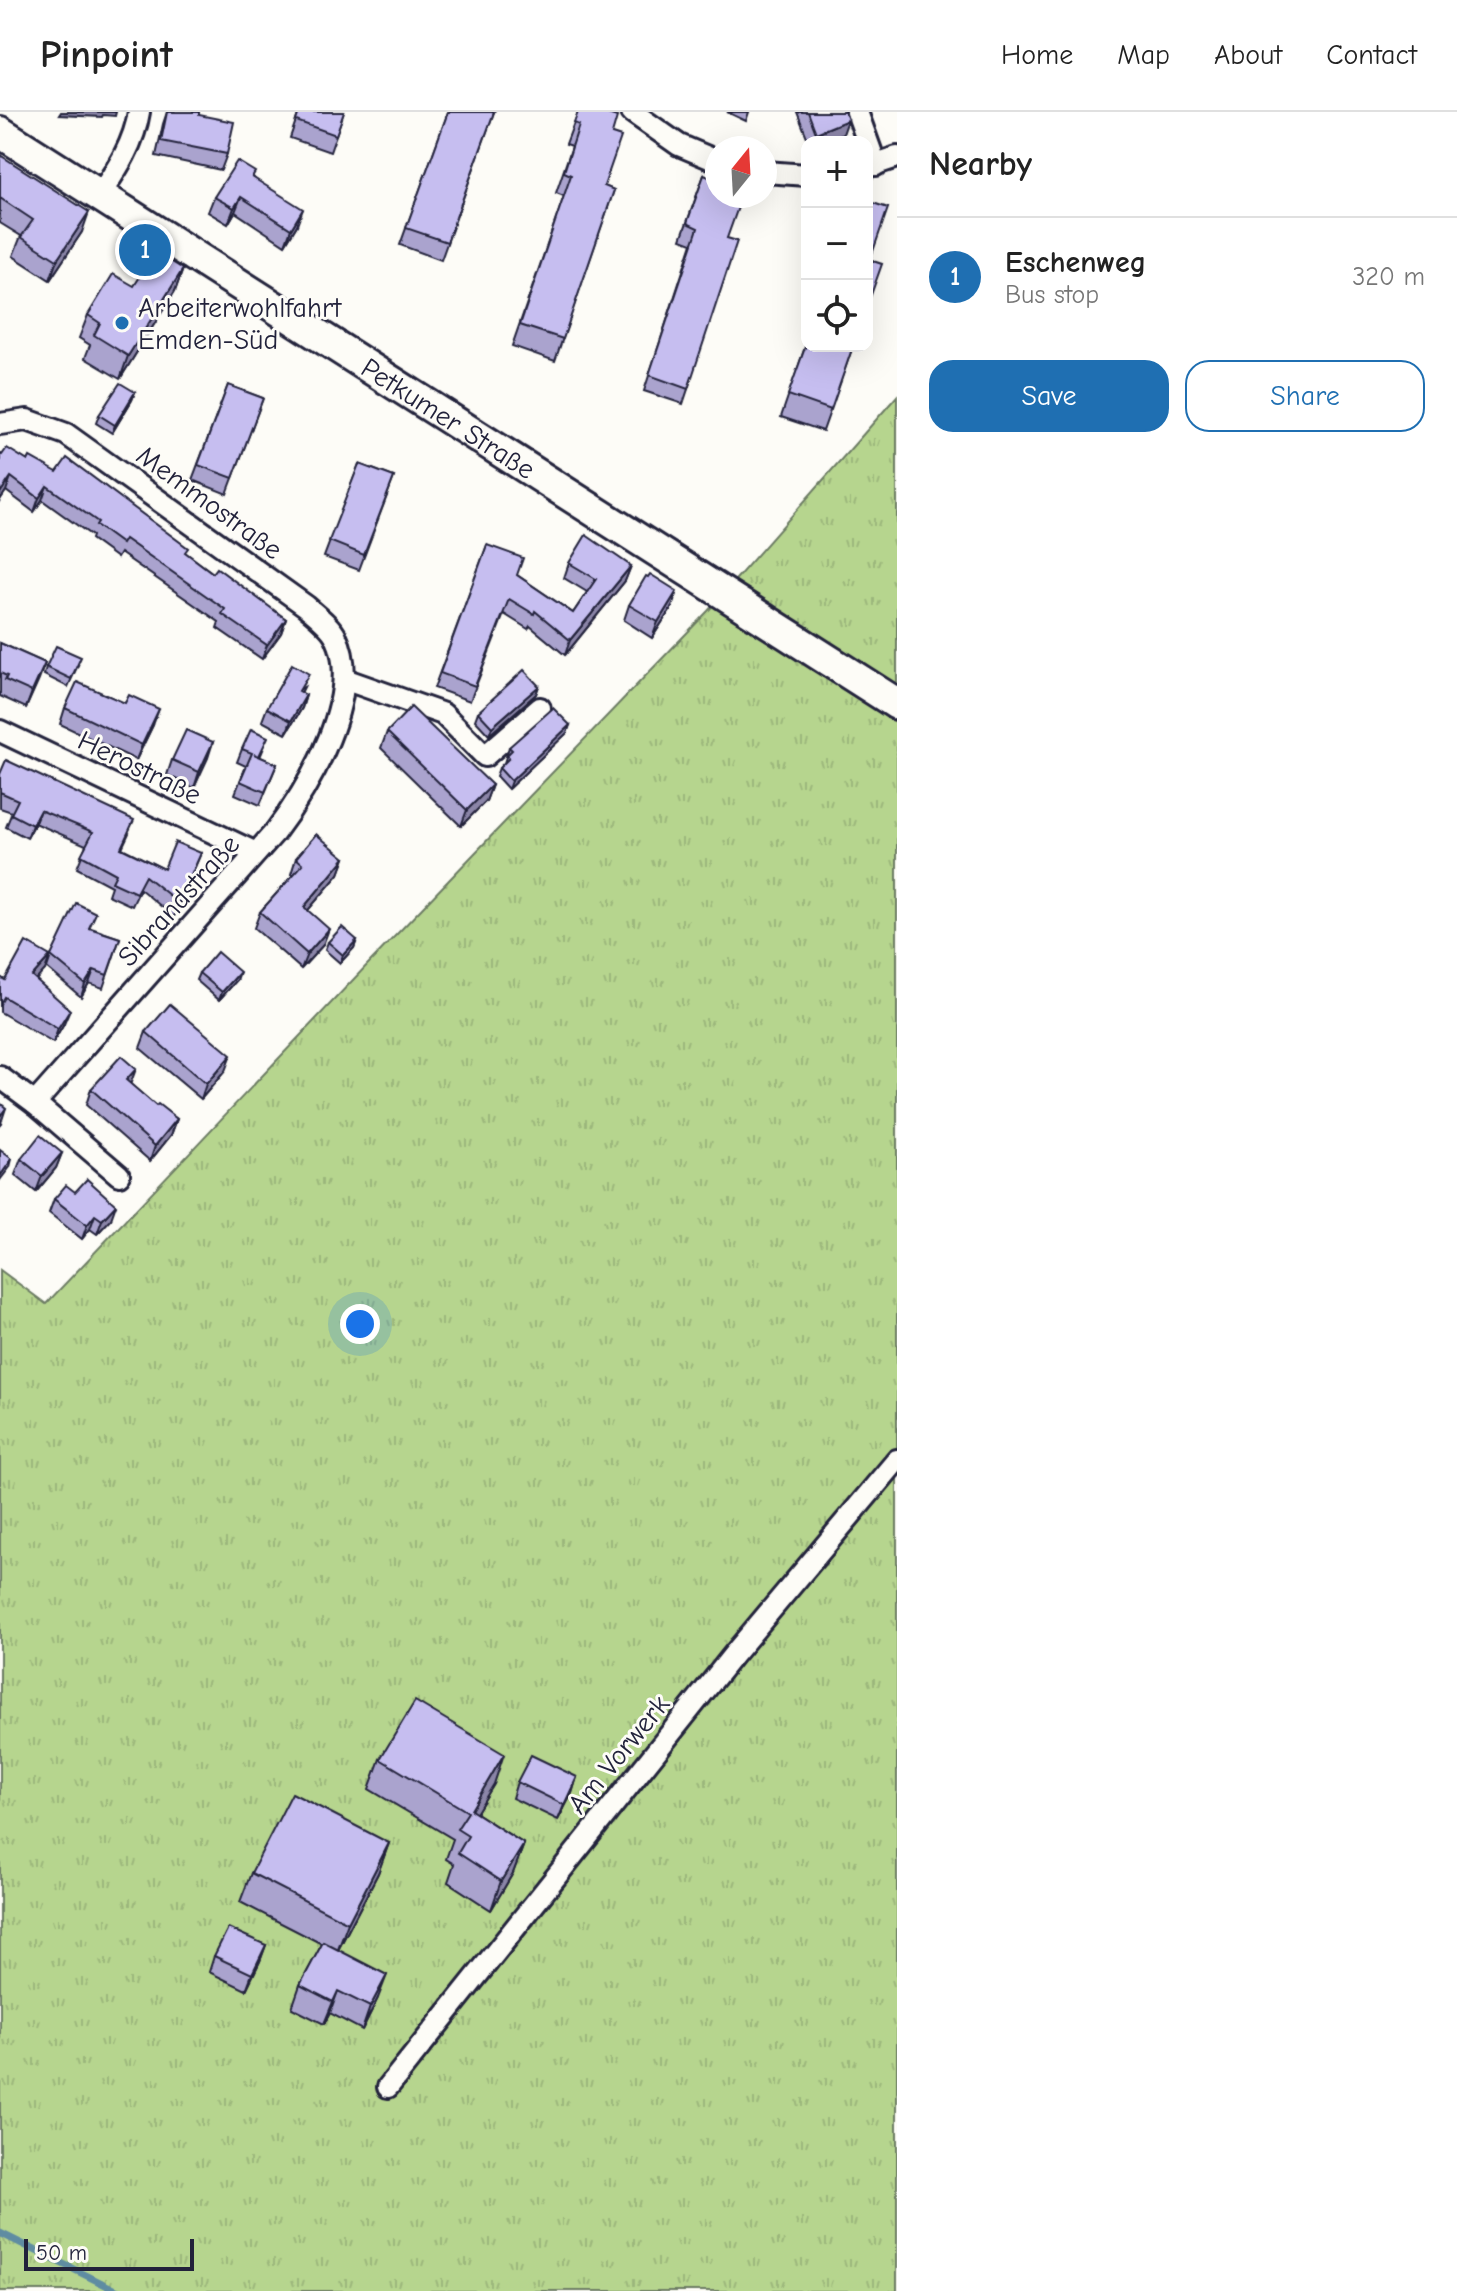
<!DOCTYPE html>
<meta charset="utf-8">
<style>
body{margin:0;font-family:"Comic Neue",sans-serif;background:#f2f2f2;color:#222}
.controls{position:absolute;right:24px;top:24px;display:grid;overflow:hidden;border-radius:16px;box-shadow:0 8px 32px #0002}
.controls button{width:72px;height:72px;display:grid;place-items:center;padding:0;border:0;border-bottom:2px solid #e0e0e0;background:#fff;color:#222;font:40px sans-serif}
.compass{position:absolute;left:705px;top:24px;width:72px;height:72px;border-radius:50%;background:#fff;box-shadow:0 8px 32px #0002;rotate:18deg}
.scale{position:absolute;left:24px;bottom:20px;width:170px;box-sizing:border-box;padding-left:8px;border:4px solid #22223b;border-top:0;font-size:22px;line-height:28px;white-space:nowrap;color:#22223b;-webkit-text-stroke:6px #fdfcf7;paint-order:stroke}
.you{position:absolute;left:360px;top:1212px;width:28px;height:28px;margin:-20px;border:6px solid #fff;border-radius:50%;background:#1a73e8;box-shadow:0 0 0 12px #1a73e833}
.badge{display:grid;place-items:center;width:52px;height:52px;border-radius:50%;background:#1f6fb2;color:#fff;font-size:26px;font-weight:700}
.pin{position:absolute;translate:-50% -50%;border:4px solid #fff;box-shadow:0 2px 8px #0006}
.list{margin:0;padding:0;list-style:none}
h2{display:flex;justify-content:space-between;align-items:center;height:104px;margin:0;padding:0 32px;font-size:34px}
h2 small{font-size:26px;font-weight:400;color:#767676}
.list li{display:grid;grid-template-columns:52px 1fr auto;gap:24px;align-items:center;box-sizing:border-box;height:120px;padding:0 32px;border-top:2px solid #e0e0e0}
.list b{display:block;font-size:30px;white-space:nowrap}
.list p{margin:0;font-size:26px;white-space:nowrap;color:#767676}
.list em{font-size:26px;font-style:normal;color:#767676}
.actions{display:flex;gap:16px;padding:24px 32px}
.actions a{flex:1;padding:18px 0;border:2px solid #1f6fb2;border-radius:24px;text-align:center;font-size:28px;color:#1f6fb2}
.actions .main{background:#1f6fb2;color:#fff}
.icon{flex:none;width:44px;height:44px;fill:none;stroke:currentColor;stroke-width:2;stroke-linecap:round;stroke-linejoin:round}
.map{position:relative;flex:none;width:897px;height:2179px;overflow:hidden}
header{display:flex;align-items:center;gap:48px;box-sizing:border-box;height:112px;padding:0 40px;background:#fff;border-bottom:2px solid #e0e0e0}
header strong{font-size:38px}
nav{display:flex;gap:44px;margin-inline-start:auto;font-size:28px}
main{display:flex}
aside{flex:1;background:#fff}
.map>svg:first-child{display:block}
</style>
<header>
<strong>Pinpoint</strong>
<nav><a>Home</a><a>Map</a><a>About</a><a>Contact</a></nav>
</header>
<main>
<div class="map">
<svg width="897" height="2179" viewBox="0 0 897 2179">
<defs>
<pattern id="grass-tufts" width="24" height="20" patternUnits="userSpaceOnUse" patternTransform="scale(2)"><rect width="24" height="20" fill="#b6d58e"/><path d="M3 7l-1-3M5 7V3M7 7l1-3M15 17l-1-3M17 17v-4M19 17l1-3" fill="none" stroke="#9cb77b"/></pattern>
</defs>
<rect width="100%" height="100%" fill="#fdfcf7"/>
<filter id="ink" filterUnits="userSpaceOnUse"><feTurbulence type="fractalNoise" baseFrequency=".0125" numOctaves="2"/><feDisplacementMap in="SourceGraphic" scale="16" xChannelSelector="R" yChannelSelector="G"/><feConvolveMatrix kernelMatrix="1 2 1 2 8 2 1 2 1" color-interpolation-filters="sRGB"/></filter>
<g filter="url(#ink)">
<path fill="url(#grass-tufts)" stroke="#6c7c64" stroke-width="2" d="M897,284v1895h-897v-1021l46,34 324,-342 338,-351z"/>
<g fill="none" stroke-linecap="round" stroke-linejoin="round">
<path stroke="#5e8ca2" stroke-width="7" d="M0,2121l118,58"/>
<defs>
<g id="minor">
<path d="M632,0l47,33 38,16"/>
<path d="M857,0l19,53"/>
<path d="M867,55l30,-10"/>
<path d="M765,60l42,3"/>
<path d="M99,84c18,-27 35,-52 40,-84"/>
<path d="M0,312l27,-4 39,14 240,172c10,9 25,20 30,31 28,58 -27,150 -61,195l-240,271"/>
<path d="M344,567l99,35 42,42 55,-48"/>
<path d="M0,619l256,122"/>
<path d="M0,965l35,26 84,72"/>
<path d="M388,1975l346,-433 163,-194"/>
</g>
<g id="secondary">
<path id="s1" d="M0,20l897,572"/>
</g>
</defs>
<use href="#minor" stroke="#22223b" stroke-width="26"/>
<use href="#secondary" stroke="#22223b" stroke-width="36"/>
<use href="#minor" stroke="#fdfcf7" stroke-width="20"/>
<use href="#secondary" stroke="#fdfcf7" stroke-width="30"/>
</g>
<g fill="#aaa3ce" stroke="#22223b" stroke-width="2">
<path d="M167,0l32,3 28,39 -6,16 -65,-14 7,-32z"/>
<path d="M299,0h45l-14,40 -40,-14z"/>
<path d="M448,0h46l-53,148 -41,-15z"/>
<path d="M578,0l34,22 -8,52 10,4 -59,171 -43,-15 52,-150 -8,-3 16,-47 -6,-2z"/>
<path d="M727,0h22l-3,9z"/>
<path d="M797,0h48l-2,22 -20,8h-14z"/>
<path d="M0,43l82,77 -32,48 -37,-24 8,-20 -21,-13z"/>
<path d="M704,63l23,63 -39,151 -5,15 -39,-13 48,-148 -11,-4z"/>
<path d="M253,65l44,48 -12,20 -50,-33 -7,12 -20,-12 6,-15z"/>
<path d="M183,157l-8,22 -55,88 -35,-21 5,-13 -11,-7 9,-23 46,-29z"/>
<path d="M807,229l46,5 -30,85 -42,-14z"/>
<path d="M228,273l35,13 -36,96 -35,-14z"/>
<path d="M135,280l-3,8 -20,33 -16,-10 3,-8z"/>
<path d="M0,342l28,7 158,92 27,20 73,46 -5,14 -19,26 -45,-31 2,-6 -99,-69 -3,5 -26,-19 1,-3 -50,-36 -8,12 -28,-21 -6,9z"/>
<path d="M359,352l35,13 -35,93 -35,-13z"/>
<path d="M487,433l30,30 56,38 14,-21 -23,-14 5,-15 62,3 -6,15 -60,74 -35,-29 -2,3 -24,-15 -34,87 -36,-13z"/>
<path d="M629,493l43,2 -20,31 -28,-18z"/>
<path d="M0,531l45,20 -19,45 -26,-12z"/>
<path d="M78,553l-10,22 -24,-12 2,-8z"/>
<path d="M539,574l-3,8 -47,41 -14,-15 3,-8z"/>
<path d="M304,575l-3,6 5,2 -4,13 -16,26 -24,-13 5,-13z"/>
<path d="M65,596l88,17 -17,35 -76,-36z"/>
<path d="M570,613l-3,8 -59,56 -12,-13 3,-8 5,-5 5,-16z"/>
<path d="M387,620l105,53 -6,16 -25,25 -80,-78z"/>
<path d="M213,630l-19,46 -27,-13 5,-15z"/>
<path d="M242,637l21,1 -3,7 17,7 -17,41 -25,-11 11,-28 -9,-4z"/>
<path d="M0,662l129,59 -7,15 42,21 37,-16 -27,64 -34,-28 -8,17 -24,-11 3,-9 -34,-18 9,-23 -51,-22 -8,15 -21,-11 6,-15 -12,-4z"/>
<path d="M296,746h49l-6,16 -31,36 15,35 -22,24 -47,-41 6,-16 33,-37 -2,-1z"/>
<path d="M91,816l29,10 -17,50 -14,-5 -8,14 -34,-29 4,-12z"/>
<path d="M357,828l-3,8 -14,15 -15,-13 3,-8z"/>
<path d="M50,844l-5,14 -9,9 28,45 -11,19 -53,-31v-35l5,3z"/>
<path d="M199,861l38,7 -18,20 -23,-20z"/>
<path d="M146,920l79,39 -24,28 -61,-51z"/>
<path d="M130,972l26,22 21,13 -6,16 -21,26 -64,-56 5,-16z"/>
<path d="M62,1041l-6,15 -20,24 -21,-17 6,-16z"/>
<path d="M54,1087l57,20 -14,15 -7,-5 -8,10 -33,-26z"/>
<path d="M380,1647l114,25 -18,29 48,31 -11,29 -22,37 -43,-28 6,-18 -8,-5 7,-20 -84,-50z"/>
<path d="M577,1665l-5,16 -14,27 -46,-22 5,-16z"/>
<path d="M389,1731l-11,30 -40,77 40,48 -16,32 -32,-17 -6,11 -32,-16 8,-23 22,-41 -82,-42 11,-29z"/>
<path d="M266,1833l-6,16 -14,29 -37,-18 5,-16z"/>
</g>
<g fill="#8b85a8" stroke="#22223b" stroke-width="2">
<path d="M61,0h55l-1,4 -12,-1 -1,2 -43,-2z"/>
<path d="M848,8l-5,14 -20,8h-10l3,-9z"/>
<path d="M241,85l-6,15 -7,12 6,-16z"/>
<path d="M303,97l-6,16 -12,20 6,-16z"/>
<path d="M89,100l-7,20 -32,48 7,-20z"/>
<path d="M183,157l-8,22 -55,88 8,-23z"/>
<path d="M135,280l-3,8 -20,33 3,-8z"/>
<path d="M11,365l-5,14 -6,9v-7z"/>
<path d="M47,374l-5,14 -8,12 5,-14z"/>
<path d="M631,454l-6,15 -60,74 5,-15z"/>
<path d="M677,479l-5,16 -20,31 6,-16z"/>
<path d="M286,507l-5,14 -19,26 5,-14z"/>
<path d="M45,551l-6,16 -13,29 6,-16z"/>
<path d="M539,574l-3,8 -47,41 3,-8z"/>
<path d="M306,583l-4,13 -16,26 5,-13z"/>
<path d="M159,597l-6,16 -17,35 6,-15z"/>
<path d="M570,613l-3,8 -59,56 3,-8z"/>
<path d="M213,630l-5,16 -14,30 5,-16z"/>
<path d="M492,673l-6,16 -25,25 6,-16z"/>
<path d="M40,698l-5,13 -8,15 5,-13z"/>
<path d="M345,746l-6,16 -41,48 6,-15z"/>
<path d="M329,817l-6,16 -22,24 6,-15z"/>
<path d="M357,828l-3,8 -14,15 3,-8z"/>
<path d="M50,844l-5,14 -18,20 5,-14z"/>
<path d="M94,858l-5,13 -8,14 4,-13z"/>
<path d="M240,860l-3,8 -18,20 3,-8z"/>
<path d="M70,898l-6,14 -11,19 5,-14z"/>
<path d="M231,943l-6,16 -24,28 5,-15z"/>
<path d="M136,957l-6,16 -4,-5z"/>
<path d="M6,996l-5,15 -1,1v-8z"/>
<path d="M177,1007l-6,16 -21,26 5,-15z"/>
<path d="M62,1041l-6,15 -20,24 6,-16z"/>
<path d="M12,1047l-2,8 -10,13v-4z"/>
<path d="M116,1093l-5,14 -14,15 5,-14z"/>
<path d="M95,1103l-5,14 -8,10 5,-14z"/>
<path d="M504,1642l-10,30 -30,49 7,-23z"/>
<path d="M577,1665l-5,16 -14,27 6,-15z"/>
<path d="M389,1731l-11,30 -41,79 11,-29z"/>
<path d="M524,1732l-11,29 -22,37 10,-29z"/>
<path d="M266,1833l-6,16 -14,29 6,-16z"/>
<path d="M387,1863l-9,23 -16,32 8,-23z"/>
<path d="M338,1879l-8,22 -6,11 9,-22z"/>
</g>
<g fill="#c6bef0" stroke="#22223b" stroke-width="2">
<path d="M167,0h32v3l35,7 -7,32 -66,-13z"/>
<path d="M299,0h45l-8,23 -40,-14z"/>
<path d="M448,0h46l-47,130 -41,-14z"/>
<path d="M578,0h24l15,5 -5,17 9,3 -17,49 10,4 -51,149 -43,-14 51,-150 -7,-3 15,-47 -5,-2z"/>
<path d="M808,0h37l3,8 -32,13z"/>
<path d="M0,43l89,57 -32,48 -36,-23 12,-17 -33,-22z"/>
<path d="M237,49l18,11 -3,5 51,32 -12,20 -50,-32 -7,11 -20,-11z"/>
<path d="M704,63l13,5v16h25l-15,42 10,3 -49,148 -39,-14 49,-147 -11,-5z"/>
<path d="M867,89l21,7 -18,52 12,4 -15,42z"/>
<path d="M156,140l27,17 -55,87 -34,-21 6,-12 -12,-8 25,-41 21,12z"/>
<path d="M807,230v4h46l-22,64 -43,-15z"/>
<path d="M120,271l15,9 -20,33 -16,-10z"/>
<path d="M228,273l35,13 -30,80 -35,-13z"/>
<path d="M7,336l21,13 2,-4 27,15 10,-14 121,90 -3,4 28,21 4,-5 69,51 -19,26 -45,-31 3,-5 -100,-70 -3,5 -26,-19 2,-3 -51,-36 -8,12 -28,-21 -11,16v-39l2,1z"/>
<path d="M359,352l35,13 -30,78 -35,-14z"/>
<path d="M586,423l45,31 -61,74 -35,-29 -1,3 -25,-15 -34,87 -35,-13 47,-128 36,13 -6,17 56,38 23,-34 -27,-16z"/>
<path d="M650,462l27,17 -19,31 -29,-17 17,-29 2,1z"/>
<path d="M0,531l45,20 -13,29 -27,-12 2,-4 -7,-3z"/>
<path d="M56,534l25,11 -10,22 -25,-12z"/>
<path d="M292,552l17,10 -10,17 7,4 -15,26 -24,-13z"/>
<path d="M524,558l15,16 -47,41 -14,-15z"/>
<path d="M77,570l48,21 4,-8 30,14 -17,36 -77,-37z"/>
<path d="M411,595l81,78 -25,25 -80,-78z"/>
<path d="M553,596l17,17 -59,56 -12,-13 10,-10 -2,-3 5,-5 -3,-3z"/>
<path d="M251,617l17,8 -9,19 -5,-2 23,10 -12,28 -25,-11 12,-28 -10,-4z"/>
<path d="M186,618l27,12 -14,30 -27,-12z"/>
<path d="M6,648l128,60 -13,28 43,21 11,-27 26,11 -22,50 -34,-27 -9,17 -24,-11 4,-8 -35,-19 12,-23 -53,-22 -8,15 -21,-11 7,-14 -18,-8v-18z"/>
<path d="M316,722l29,24 -41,49 25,22 -22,25 -47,-42 43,-48 -7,-6z"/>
<path d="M76,791l20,10 -7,15 31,10 -13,37 -13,-5 -9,14 -34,-28z"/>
<path d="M342,815l15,13 -14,15 -15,-13z"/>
<path d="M26,830l24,14 -18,20 38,34 -12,19 -54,-32 -4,7v-27l5,3z"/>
<path d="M217,840l23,20 -18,20 -23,-19z"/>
<path d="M170,892l61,51 -25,29 -60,-52z"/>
<path d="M121,944l15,13 -10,11 30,26 2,-2 19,15 -22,27 -64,-57z"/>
<path d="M0,991l6,5 -6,8z"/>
<path d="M40,1023l22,18 -20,23 -21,-17z"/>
<path d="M0,1038l12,9 -12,17z"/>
<path d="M87,1067l29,26 -14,15 -7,-5 -8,10 -33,-26 12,-14 9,7z"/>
<path d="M415,1589l89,53 -33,56 53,34 -23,37 -43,-28 10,-17 -11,-7 11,-17 -88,-53z"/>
<path d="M531,1643l46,22 -13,28 -47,-23z"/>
<path d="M292,1681l97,50 -41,80 -97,-50z"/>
<path d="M228,1816l38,17 -14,29 -38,-18z"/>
<path d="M323,1830l64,33 -17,32 -32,-16 -5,11 -33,-17z"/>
</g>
</g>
<circle fill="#1f6fb2" stroke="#fdfcf7" stroke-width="3" cx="122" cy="211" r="8"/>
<g text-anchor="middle" stroke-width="6" stroke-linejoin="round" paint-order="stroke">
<g font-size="28" fill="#22223b" stroke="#fdfcf7" text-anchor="start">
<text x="138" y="205">Arbeiterwohlfahrt<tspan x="138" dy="32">Emden-Süd</tspan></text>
</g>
<g font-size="28" fill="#22223b" stroke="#fdfcf7">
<text dy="10" stroke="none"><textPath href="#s1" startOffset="532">Petkumer Straße</textPath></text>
<text transform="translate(210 390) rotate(36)" y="10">Memmostraße</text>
<text transform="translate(140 655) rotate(26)" y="10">Herostraße</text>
<text transform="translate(178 788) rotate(-48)" y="10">Sibrandstraße</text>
<text transform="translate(618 1642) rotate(-51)" y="10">Am Vorwerk</text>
</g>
</g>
</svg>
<div class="controls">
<button>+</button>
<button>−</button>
<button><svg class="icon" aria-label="locate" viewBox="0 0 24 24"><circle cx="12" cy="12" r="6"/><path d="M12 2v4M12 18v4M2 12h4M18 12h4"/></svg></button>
</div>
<svg class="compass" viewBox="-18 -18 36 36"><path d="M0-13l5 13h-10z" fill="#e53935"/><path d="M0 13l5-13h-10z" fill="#767676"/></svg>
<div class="scale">50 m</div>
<div class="you"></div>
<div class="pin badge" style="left:145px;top:138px">1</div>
</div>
<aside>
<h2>Nearby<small></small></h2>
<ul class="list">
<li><span class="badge">1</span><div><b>Eschenweg</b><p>Bus stop</p></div><em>320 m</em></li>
</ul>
<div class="actions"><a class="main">Save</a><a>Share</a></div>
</aside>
</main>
